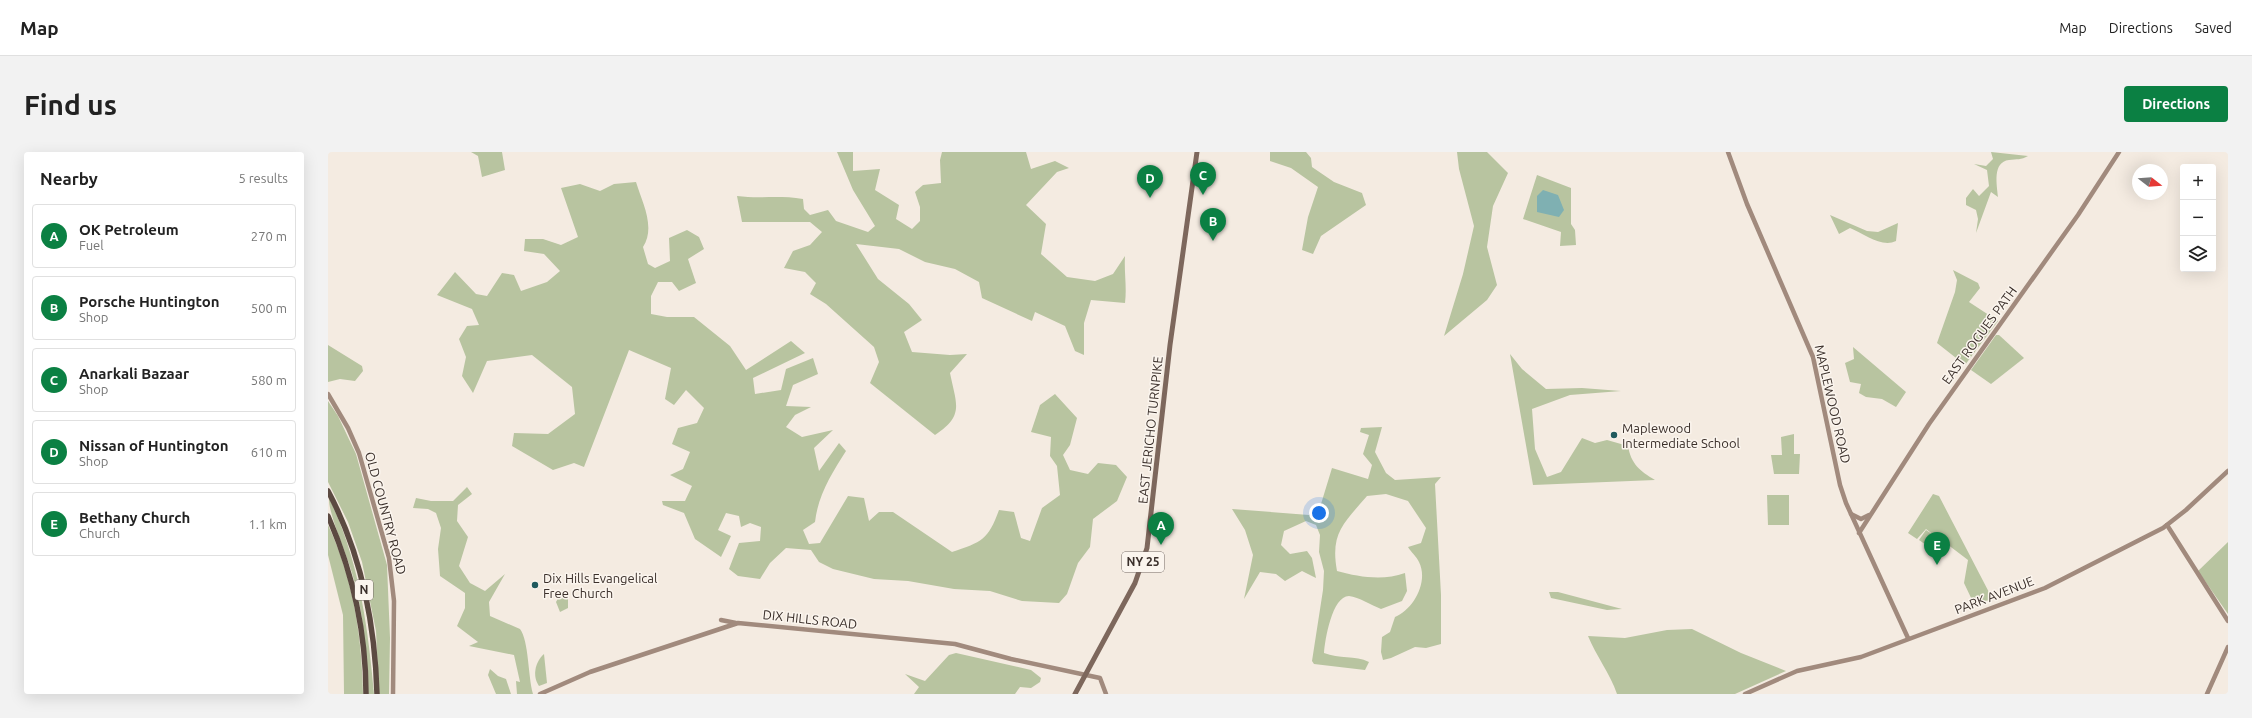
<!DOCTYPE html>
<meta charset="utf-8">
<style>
body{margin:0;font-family:Ubuntu,sans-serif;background:#f2f2f2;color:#222}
.controls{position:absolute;right:12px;top:12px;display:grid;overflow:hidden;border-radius:4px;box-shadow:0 4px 16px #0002}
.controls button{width:36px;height:36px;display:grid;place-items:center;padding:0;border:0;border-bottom:1px solid #e0e0e0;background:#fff;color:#222;font:20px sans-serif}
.compass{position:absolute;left:1804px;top:12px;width:36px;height:36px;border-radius:50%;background:#fff;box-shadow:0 4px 16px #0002;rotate:107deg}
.you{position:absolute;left:991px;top:361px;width:14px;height:14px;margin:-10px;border:3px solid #fff;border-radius:50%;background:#1a73e8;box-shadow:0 0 0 6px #1a73e833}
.badge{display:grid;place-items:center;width:26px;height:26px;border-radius:50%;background:#0b8043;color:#fff;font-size:13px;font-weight:700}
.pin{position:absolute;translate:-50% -33px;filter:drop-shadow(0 1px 2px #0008)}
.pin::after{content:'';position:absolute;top:21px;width:14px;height:12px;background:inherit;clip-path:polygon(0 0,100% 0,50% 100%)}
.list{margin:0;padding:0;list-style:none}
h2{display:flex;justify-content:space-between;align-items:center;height:52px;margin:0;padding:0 16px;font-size:17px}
h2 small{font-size:13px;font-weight:400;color:#767676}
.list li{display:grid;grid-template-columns:26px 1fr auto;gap:12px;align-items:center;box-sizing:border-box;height:64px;margin:0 8px 8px;padding:0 8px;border:1px solid #e0e0e0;border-radius:4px}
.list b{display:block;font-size:15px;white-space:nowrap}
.list p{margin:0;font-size:13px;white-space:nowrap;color:#767676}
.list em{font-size:13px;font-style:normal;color:#767676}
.icon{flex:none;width:22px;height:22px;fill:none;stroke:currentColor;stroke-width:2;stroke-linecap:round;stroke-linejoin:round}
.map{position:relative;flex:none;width:1900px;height:542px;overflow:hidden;border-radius:4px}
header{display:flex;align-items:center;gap:24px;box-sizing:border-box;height:56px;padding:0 20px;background:#fff;border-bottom:1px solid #e0e0e0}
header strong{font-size:19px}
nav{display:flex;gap:22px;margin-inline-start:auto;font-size:14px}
.intro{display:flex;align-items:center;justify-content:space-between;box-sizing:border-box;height:96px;padding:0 24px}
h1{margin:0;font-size:28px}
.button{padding:10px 18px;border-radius:4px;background:#0b8043;color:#fff;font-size:14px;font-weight:700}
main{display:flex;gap:24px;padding:0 24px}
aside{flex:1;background:#fff;border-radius:4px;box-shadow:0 4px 16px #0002}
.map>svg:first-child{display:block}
</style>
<header>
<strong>Map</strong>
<nav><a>Map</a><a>Directions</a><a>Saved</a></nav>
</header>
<div class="intro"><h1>Find us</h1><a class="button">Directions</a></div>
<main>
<aside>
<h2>Nearby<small>5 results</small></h2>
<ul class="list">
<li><span class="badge">A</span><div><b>OK Petroleum</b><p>Fuel</p></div><em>270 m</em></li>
<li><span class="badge">B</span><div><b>Porsche Huntington</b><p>Shop</p></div><em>500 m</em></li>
<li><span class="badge">C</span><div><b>Anarkali Bazaar</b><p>Shop</p></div><em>580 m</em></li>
<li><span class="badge">D</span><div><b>Nissan of Huntington</b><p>Shop</p></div><em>610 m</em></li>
<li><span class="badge">E</span><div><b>Bethany Church</b><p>Church</p></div><em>1.1 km</em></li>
</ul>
</aside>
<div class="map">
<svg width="1900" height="542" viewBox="0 0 1900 542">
<rect width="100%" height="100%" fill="#f4ebe1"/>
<g fill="#b8c4a0">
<path d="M143,0h31l3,18 -23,7 -4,-21z"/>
<path d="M509,0h16v19l27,-2 -5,21 24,15 -3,14 16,10 8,-8v-14l-5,-15 8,-7 18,-2 -1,-23 2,-8h84l5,17 24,-8 14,7 -12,4 -31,33 20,19 -5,30 26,23 28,4 18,-7 12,-18c-1,17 2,31 0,47l-34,-3 -7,23v32l-9,-4 -10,-25 -30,-14 -3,9 -50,-23 -3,-16 -24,-13 -30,-7 -26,-13 -43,-5 22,35 31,25 13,16 -18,12 8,20 38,3 17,-1 -17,19c6,31 15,42 -15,62l-65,-52 9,-21 -5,-15 -48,-43 -16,-10 6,-11 -11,-11 -21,-4 9,-17 17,-6 12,-13 -12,-10h-68l-5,-26c22,3 42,-1 66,3l1,10 6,6 18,-5 8,11 32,11 7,-6 -22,-36z"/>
<path d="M942,0h36l5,6 1,9 22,15 28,11 4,12 -45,31 -8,18 -11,-4 6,-33 10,-30 -27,-19 -21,-7z"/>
<path d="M1129,0h30l21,21 -15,33 -6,41 10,38 -10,15 -43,36 19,-62 11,-48 -15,-57z"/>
<path d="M1663,0l37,4c-7,4 -11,3 -19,4 -17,2 -12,25 -11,37l-7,-5 -15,41 2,-14 -2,-9 -10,-5v-7l7,-9 6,7 10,-10 -2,-16 -13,-6 12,2 7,-7z"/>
<path d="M1209,23l34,13v36l4,6 1,15 -16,1 1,-14 -38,-13z"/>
<path d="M308,30c6,20 20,45 7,65l5,17 7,4 15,-7 -1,-23 18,-8 12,7 5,12 -16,10 8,24 -17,8 -7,-9h-14l-7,14v18l16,3h27l36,29 16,24 45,-29 14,12 -52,25 2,16 26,-4 5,-21 27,-11 5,16 -25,11 -7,21 25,1 -16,8 -9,12 16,10 31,-7 -19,18 5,23 20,-28 7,8c-14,22 -28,44 -31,71l-12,8 6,14 11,-1 28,-47 16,2 5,23 10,-9h14l59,40c30,-10 36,-12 47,-42l15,2 7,26 9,3 12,-33 18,-13 -3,-29 -7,-10 1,-19 -20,-5 9,-27 15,-11 22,24 -7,27 -7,10 7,15 18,4 10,-11 18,2 11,12 -10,24 -24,18 -3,28 -12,16 -11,31 -8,9 -37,-2 -32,-10 -36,-2 -46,-8 -34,-2 -41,-10 -14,-7 -8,-12 -25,-2 -16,15 -10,16 -22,-3 -9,-7 10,-26 21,-2 1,-14 -11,-4 -9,4 -2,-11 -13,-3 -8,17 13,6 -10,21 -26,-18 -11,-26 -21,-8 -1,-4h23l7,-15 -22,-11 13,-6 7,-17 -18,-8 6,-16 19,-5 7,-15 -18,-18 -12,15 -9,-6 6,-31 -42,-18 -45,117 -10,-4 -21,7 -41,-24 2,-13 34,1 27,-20 -3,-27 -40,-32 -45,6 -14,32 -11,-17 4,-19 -7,-18 8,-13 12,-1 -7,-16 -35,-14 18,-23 21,22 11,2 15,-23 12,2 7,16 26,-9 13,-11 -16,-17 -20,-3 1,-12h18l18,6 17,-8 -17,-49 19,-4 20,7 14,-7z"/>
<path d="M1502,63l37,16 11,1 20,-9 -2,18c-14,7 -32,-7 -46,-13l-11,6z"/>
<path d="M1625,118l25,13 2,5 -11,14 29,19 -33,44 -28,-22 18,-51 2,-12z"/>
<path d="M1668,183h3l25,23 -33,26 -20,-14z"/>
<path d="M0,193l34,21 1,5 -8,10 -15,-2 -12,3z"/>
<path d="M1525,195l53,45 -10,15 -14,-8 -16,-2 -7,-4 2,-9 -11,-2 -5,-19 9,-4z"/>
<path d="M1182,202l12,15 24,20 36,-1 39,3 -51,4 -38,14 3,40 12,28 14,-5 21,-34 13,5 12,-3 21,6c3,18 12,25 27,34l-122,5z"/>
<path d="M0,249l10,15 18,38 31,111 3,73 -1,56h-10l-3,-63 -14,-69 -14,-40 -20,-40z"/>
<path d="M1054,275l-7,25 11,21 9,7 46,-3 -6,7 6,111v49l-15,4 -11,-1 -24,11 -8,2 -2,-8 1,-15 8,-5 5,-15c18,-7 34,-35 24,-55 -2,-5 -8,-10 -11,-15l13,-4 5,-15 -18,-27 -22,-7 -19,2c-23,27 -37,37 -30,75 22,6 46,10 68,2l2,18 -5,10 -21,8c-10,-4 -22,-12 -32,-13 -17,0 -24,44 -25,57 15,6 31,2 45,9l-4,8 -51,-6 -2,-3 11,-71 1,-19 -5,-19 1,-17 -4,-10 -10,-4 -22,10 -3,14 9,9 17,-3 5,7 4,20 -14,-7 -17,10 -9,-7 -16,-2 -16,27 9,-44 -8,-25 -13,-21 77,6 12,-11 11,-36 36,11 4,-14 -9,-11 6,-19 -9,-3 1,-4z"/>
<path d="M1466,282v20h6l-1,20h-25l-3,-19h11l-1,-18z"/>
<path d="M139,335l5,7 -14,11 -1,16 11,16 -9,29 11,17 15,8 20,-17 -16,28 1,14 30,13c9,12 8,48 13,65h-16l-1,-13 4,1 -6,-27 -45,-9 9,-4 -21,-16 8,-18v-15l-25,-17 -2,-27 3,-21 -5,-15 -8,-4 -15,-1 3,-10 15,3h22z"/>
<path d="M1605,342l6,2 54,104 -20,2 -9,-19 4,-23 -25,-19 -7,11 -17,-12 7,-10 9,6 -9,-7 -9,10 -9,-6z"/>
<path d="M1439,343h22v30h-21z"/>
<path d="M1,346c30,62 39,128 45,196h-6c-2,-41 -4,-82 -16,-121 -5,-18 -24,-60 -23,-75z"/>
<path d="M0,373c25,53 34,111 35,169h-19l-1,-79 -15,-60z"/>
<path d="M1900,390v72l-30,-43z"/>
<path d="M235,438l5,3v15l-8,4 -4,-10z"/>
<path d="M1221,440h9l64,17 -15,1 -56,-12z"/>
<path d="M1364,477l49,24 45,18 -51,23h-118c-7,-21 -21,-38 -29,-58l37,2 42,-8z"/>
<path d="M628,501l75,17 10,8 -1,4 -9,6 -11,-1 -5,7h-101l5,-7 -14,-13 20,7 24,-26z"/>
<path d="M216,502l3,29 -8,3c-7,-10 -4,-24 5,-32z"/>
<path d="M162,517l8,7 8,3 5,15h-15l-8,-19z"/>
</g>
<path fill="#7fb0b2" d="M1215,38l15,5 6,15 -5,7 -22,-5v-16z"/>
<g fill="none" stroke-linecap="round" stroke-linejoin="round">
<g stroke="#a18a7d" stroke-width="4.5">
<path d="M1400,0l19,52 66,153 27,128 6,18 62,135"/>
<path d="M0,242l20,34 11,25 30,105 5,43 -1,93"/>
<path d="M1523,362l10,5 8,-4"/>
<path d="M1839,373l61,96"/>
<path d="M1531,381l70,-109 149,-209 41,-63"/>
<path d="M393,468l15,3"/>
<path d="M212,542l50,-22 148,-49 217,21 56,15 89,19 6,16"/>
<path d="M1417,542l52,-23 64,-14 184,-69 118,-60 23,-18 42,-39"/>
<path d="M1879,542l21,-47"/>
</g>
<path stroke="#7d675c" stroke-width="5" d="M747,542l60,-111 12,-35 23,-203 27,-193"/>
<g stroke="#5c4a42" stroke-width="5.5">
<path d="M0,339c33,62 47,133 49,203"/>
<path d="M0,364c25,57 38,116 38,178"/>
</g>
</g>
<g fill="#1f5a5e" stroke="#fbf5ee" stroke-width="1.5">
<circle cx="1286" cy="283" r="4"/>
<circle cx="207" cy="433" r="4"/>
</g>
<g text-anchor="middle" stroke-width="3" stroke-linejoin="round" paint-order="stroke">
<g fill="#fbf5ee" stroke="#756b66" stroke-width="1">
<rect x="794" y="400" width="42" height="20" rx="3"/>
<rect x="27" y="428" width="18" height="20" rx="3"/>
</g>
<g font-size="12" font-weight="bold" fill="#3b302b">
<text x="815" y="414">NY 25</text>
<text x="36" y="442">N</text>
</g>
<g font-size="13" fill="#3b302b" stroke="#fbf5ee">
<text transform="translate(1651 183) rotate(-54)" y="5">EAST ROGUES PATH</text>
<text transform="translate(1505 252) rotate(77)" y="5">MAPLEWOOD ROAD</text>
<text transform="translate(822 278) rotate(-84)" y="5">EAST JERICHO TURNPIKE</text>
<text transform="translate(58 361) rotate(75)" y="5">OLD COUNTRY ROAD</text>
<text transform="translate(1666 443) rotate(-21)" y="5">PARK AVENUE</text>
<text transform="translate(482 467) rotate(6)" y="5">DIX HILLS ROAD</text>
</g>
<g font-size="13" fill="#3b302b" stroke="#fbf5ee" text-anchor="start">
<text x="1294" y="281">Maplewood<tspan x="1294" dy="15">Intermediate School</tspan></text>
<text x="215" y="431">Dix Hills Evangelical<tspan x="215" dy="15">Free Church</tspan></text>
</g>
</g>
</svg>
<div class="controls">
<button>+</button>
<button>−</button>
<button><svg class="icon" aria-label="layers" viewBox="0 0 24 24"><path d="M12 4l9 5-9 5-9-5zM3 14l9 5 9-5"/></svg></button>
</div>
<svg class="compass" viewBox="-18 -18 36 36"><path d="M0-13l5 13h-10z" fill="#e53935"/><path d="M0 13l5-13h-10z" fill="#767676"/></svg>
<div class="you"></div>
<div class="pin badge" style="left:833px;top:393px">A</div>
<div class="pin badge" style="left:885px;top:89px">B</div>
<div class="pin badge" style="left:875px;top:43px">C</div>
<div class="pin badge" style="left:822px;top:46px">D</div>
<div class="pin badge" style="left:1609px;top:413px">E</div>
</div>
</main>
